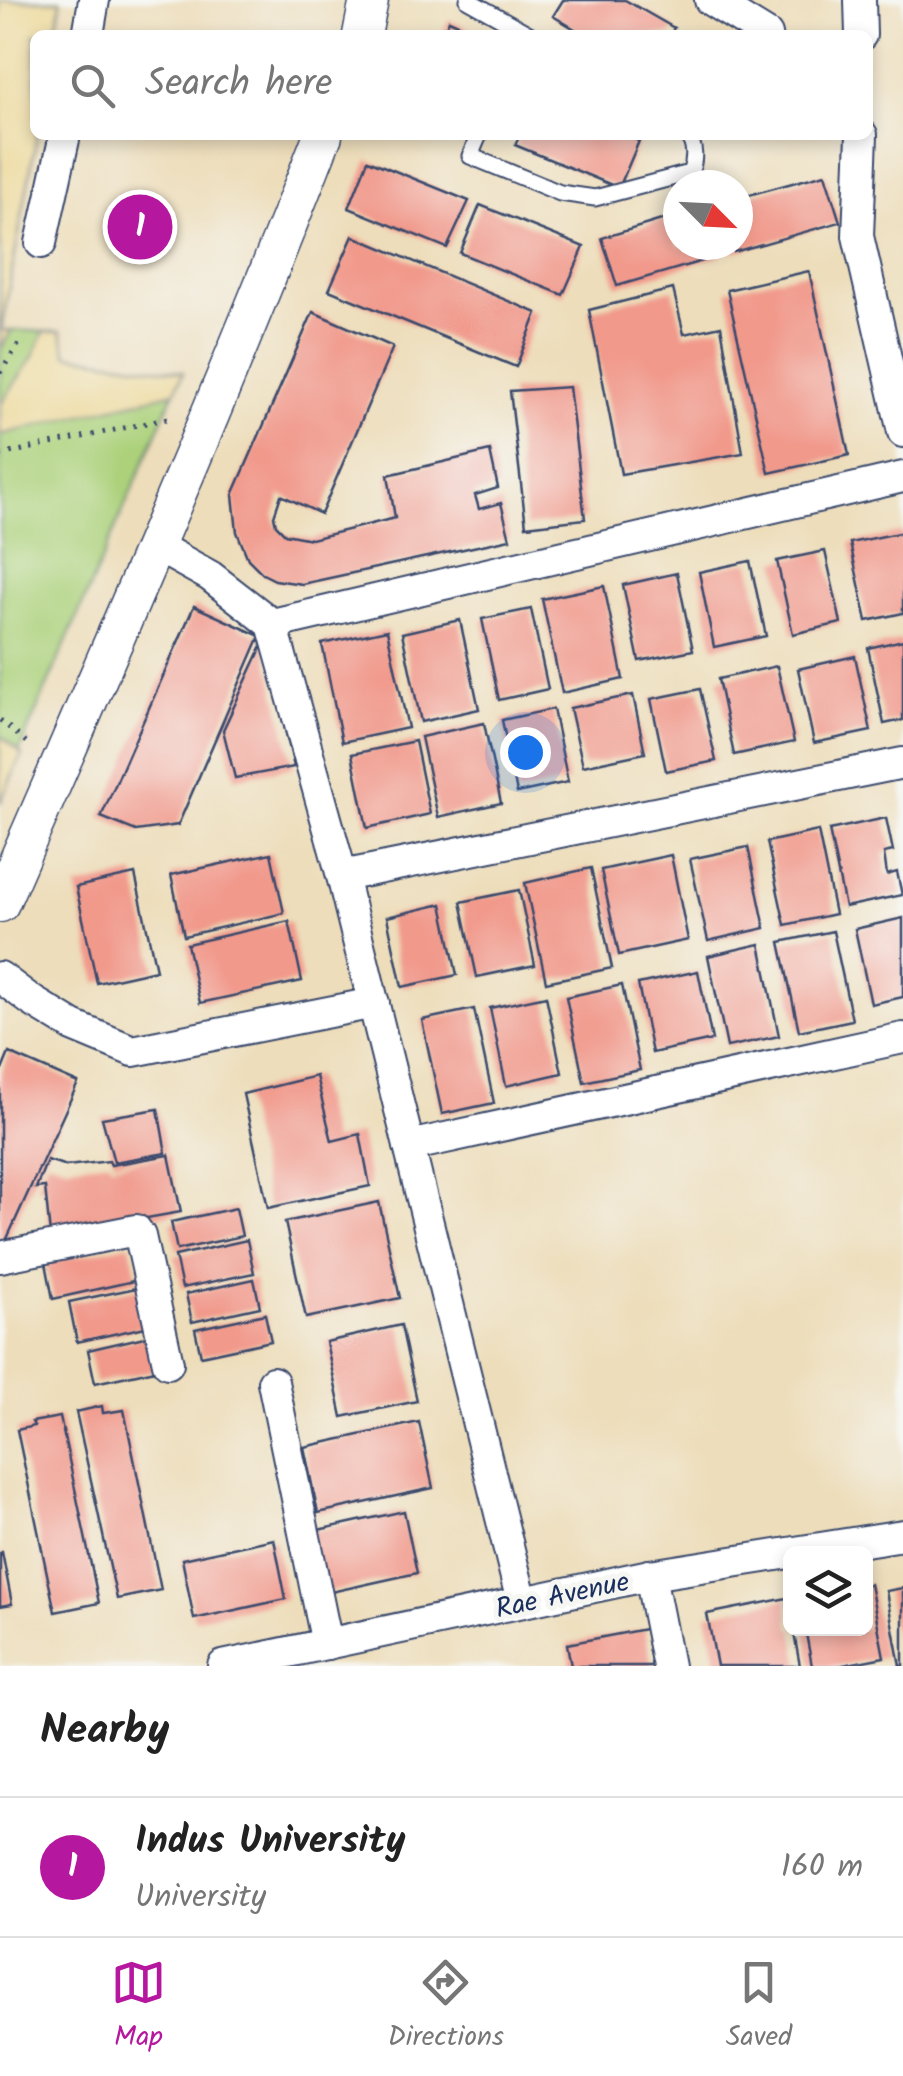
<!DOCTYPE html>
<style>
body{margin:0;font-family:Kalam,sans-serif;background:#f6f6f6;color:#222}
.controls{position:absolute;right:30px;bottom:30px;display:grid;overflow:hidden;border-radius:15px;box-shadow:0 5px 15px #0003}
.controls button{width:90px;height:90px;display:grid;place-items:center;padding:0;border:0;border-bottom:2px solid #e0e0e0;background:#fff;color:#222;font:50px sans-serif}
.compass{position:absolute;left:663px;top:170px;width:90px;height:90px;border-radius:50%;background:#fff;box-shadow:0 5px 15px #0003;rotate:114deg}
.you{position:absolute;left:525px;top:752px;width:35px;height:35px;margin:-25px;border:8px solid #fff;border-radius:50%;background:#1a73e8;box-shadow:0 0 0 15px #1a73e833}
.badge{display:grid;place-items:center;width:65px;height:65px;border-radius:50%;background:#b5179e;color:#fff;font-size:32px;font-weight:700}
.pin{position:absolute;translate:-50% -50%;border:5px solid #fff;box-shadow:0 2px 10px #0006}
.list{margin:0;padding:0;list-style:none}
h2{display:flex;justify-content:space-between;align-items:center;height:130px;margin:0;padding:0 40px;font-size:42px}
h2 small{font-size:32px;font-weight:400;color:#767676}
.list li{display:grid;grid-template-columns:65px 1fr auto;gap:30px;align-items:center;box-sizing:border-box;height:140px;padding:0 40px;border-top:2px solid #e0e0e0}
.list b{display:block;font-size:38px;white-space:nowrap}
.list p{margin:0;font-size:32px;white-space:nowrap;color:#767676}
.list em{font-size:32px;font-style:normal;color:#767676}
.icon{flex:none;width:55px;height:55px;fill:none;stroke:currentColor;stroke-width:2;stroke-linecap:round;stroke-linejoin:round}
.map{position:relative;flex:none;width:903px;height:1666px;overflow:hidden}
.search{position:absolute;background:#fff;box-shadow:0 5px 15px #0003;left:30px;right:30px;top:30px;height:110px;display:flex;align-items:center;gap:25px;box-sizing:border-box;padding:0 35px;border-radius:15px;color:#767676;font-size:38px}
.sheet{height:270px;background:#fff}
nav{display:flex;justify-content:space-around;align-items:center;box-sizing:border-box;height:140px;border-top:2px solid #e0e0e0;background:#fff;font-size:28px;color:#767676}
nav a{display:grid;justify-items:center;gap:5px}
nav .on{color:#b5179e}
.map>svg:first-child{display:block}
</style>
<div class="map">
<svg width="903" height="1666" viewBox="0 0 903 1666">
<rect width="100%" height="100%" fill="#f6f6f2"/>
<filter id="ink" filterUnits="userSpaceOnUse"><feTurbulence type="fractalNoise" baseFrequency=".01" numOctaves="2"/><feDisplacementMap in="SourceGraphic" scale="20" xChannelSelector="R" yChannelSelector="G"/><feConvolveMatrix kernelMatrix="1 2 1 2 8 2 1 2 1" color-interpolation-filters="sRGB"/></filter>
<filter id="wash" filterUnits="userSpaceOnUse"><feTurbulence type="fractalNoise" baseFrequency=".0048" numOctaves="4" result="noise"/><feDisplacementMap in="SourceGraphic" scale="40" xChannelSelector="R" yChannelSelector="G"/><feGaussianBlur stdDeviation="2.25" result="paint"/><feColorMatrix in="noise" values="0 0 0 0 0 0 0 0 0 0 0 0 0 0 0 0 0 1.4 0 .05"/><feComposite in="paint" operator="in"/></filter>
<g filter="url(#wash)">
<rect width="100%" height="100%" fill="#edddba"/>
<path fill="#acd17a" stroke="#64806c" stroke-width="2.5" d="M0,0h60l1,3 -6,32h-20l2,100 -36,195 60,2 6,23 116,17 -183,423z"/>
<g fill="#eeda9e" stroke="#84847e" stroke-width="2.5">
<path d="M0,0h60l1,3 -6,32h-20l2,100 -36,195 10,1 -11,19z"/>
<path d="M44,332h17l6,23 116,17 -8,20 -175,43v-30l33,-48z"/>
<path d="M0,735l22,19 -22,49z"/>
</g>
<g id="blocks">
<g fill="#f19a8c">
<path d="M563,0h62l49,28 -4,7h-85l-32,-19z"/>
<path d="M449,20l34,15h-41z"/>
<path d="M520,135h105l14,6 -20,47 -104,-43z"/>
<path d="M368,160l101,41 -22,47 -98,-40z"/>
<path d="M825,174l15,48 -106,30 -2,-7h6v-47z"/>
<path d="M480,205l104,42 -21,48 -103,-42z"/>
<path d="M678,215v30h39l3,11 -103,30 -15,-48z"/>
<path d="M353,236l184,77 -21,54 -187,-77z"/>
<path d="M809,271l40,184 -80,18 -42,-183z"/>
<path d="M673,289l11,45 37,-8 22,127 -122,21 -32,-164z"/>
<path d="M313,312l80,35 -72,167 -40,-19 -7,21 2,9 9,9 26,5 84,-21 -7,-43 102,-24 8,37 -23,7 4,14 22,-6 9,36 -208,45 -27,-4 -12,-6 -15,-15 -11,-27 -4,-37z"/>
<path d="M569,387l16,132 -59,7 -16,-135z"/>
<path d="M903,532v81l-36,8 -17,-78z"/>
<path d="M825,551l16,72 -48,11 -16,-73z"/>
<path d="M750,561l16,75 -52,11 -15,-75z"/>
<path d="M677,573l16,77 -54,11 -16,-76z"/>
<path d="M604,586l19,93 -61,14 -20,-94z"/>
<path d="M194,606l66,30 -82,189 -42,6 -35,-14z"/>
<path d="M531,609l17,80 -49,11 -17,-81z"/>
<path d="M460,620l19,89 -58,13 -19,-89z"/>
<path d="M387,630l21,98 -66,14 -20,-98z"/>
<path d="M903,640v80l-19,4 -16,-76z"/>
<path d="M264,642l30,125 -59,11 -12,-48z"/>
<path d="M855,656l16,75 -57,12 -16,-74z"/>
<path d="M777,666l17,76 -60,13 -16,-76z"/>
<path d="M700,689l16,72 -50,10 -15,-72z"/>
<path d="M633,695l12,58 -62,13 -13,-58z"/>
<path d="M553,709l15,73 -51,11 -15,-73z"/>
<path d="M484,723l17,80 -63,14 -17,-80z"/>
<path d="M415,741l15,73 -63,14 -15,-74z"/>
<path d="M886,818l7,33 -9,2 3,22 10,-3 5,23 -57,12 -16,-77z"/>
<path d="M818,831l17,83 -50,11 -18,-83z"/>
<path d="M748,847l17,81 -57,13 -18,-82z"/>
<path d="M271,853l13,60 -100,23 -13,-61z"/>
<path d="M671,855l17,85 -69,15 -18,-85z"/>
<path d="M591,868l21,100 -66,14 -21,-99z"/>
<path d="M135,874l21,96 -59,13 -21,-96z"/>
<path d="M519,890l16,75 -58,12 -16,-75z"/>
<path d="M442,904l15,71 -55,12 -15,-70z"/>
<path d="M903,918v79l-32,7 -16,-75z"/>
<path d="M289,921l13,60 -102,22 -13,-59z"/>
<path d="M833,931l19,89 -53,11 -19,-89z"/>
<path d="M760,944l19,92 -52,11 -19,-91z"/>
<path d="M698,971l14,69 -60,13 -14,-69z"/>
<path d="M622,985l18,85 -56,12 -18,-85z"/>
<path d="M546,996l16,77 -56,13 -16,-78z"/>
<path d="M474,1009l20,94 -52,11 -20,-94z"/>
<path d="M9,1053l69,30 -78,171v-179z"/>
<path d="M316,1076l16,65 28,-7 10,52 -102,22 -25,-114z"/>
<path d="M158,1109l8,44 -52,9 -12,-44z"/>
<path d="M169,1155l12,57 -131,23 -5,-48 -9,1 11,-28 20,6 42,-5 2,4z"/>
<path d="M379,1202l21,96 -94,20 -21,-96z"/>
<path d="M236,1208l6,28 -65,14 -6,-28z"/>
<path d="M247,1240l7,33 -72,15 -7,-32z"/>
<path d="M130,1244l8,36 -85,19 -7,-36z"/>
<path d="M254,1279l6,28 -68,15 -6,-28z"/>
<path d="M141,1287l9,39 -73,16 -8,-40z"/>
<path d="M265,1314l6,27 -70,15 -6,-27z"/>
<path d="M401,1325l16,76 -75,16 -16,-75z"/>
<path d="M153,1335l7,34 -65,14 -7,-33z"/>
<path d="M102,1406l1,7 21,-3 37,180 -44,9 -41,-187z"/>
<path d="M60,1417l39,186 -44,9 -38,-182 17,-4 -2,-4z"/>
<path d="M419,1422l14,66 -115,25 -14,-66z"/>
<path d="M404,1511l13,62 -95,21 -13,-62z"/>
<path d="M274,1539l12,60 -92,20 -12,-60z"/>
<path d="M2,1552l10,52 -12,2v-53z"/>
<path d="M870,1584l14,73 -46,9h-26l-7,-38h61v-43z"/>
<path d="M903,1588v78h-3l-14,-75z"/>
<path d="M787,1598l3,30h3l7,38h-83l-10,-52z"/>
<path d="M645,1629l7,37h-81l-4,-22z"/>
</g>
</g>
</g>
<g filter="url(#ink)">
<use href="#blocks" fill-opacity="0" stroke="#3a496c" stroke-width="2.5"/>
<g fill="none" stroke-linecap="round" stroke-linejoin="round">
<defs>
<g id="service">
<path d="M468,0l63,35"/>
<path d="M479,135l-9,21 90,37 35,5 95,-25c5,-12 6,-27 -3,-38"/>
</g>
<g id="minor">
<path d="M710,0l57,35"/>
<path d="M860,0l1,35"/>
<path d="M88,35l6,-35"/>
<path d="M862,135l-4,101 45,196"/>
<path d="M41,243l24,-108"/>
<path d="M156,546l54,30 62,48 70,252 180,726"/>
<path d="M272,624l631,-147"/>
<path d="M342,876l561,-113"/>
<path d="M0,977l32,24 41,25 60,25 241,-48"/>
<path d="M409,1146l494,-108"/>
<path d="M0,1257l136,-27 4,6 28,127"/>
<path d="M273,1382l54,262"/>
<path d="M650,1575l18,91"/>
<path d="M223,1666l427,-91 253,-40"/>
</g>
<g id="tertiary">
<path d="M362,35l7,-35"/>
<path d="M0,903c111,-254 222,-509 323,-768"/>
</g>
</defs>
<use href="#service" stroke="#3a496c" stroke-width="19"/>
<use href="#minor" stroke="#3a496c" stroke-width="34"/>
<use href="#tertiary" stroke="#3a496c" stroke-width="41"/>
<g stroke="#3a496c" stroke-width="5" stroke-dasharray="2.5 8" stroke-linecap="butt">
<path d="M0,373l20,-31"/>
<path d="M0,455l165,-36 8,1"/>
<path d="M0,720l32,27"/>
</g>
<use href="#service" stroke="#fff" stroke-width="15"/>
<use href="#minor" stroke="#fff" stroke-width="30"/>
<use href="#tertiary" stroke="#fff" stroke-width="38"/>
</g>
</g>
<g text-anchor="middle" stroke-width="10" stroke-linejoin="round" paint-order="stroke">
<g font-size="28" fill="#1b2f5e" stroke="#f6f6f2">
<text transform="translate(562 1594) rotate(-12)" y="10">Rae Avenue</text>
</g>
</g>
</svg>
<div class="controls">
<button><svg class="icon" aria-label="layers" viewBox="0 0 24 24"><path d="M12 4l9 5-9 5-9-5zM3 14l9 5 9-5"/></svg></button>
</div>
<svg class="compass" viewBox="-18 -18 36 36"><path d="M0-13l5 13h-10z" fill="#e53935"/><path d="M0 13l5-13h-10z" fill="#767676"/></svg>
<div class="you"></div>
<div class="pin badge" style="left:140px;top:227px">1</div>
<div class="search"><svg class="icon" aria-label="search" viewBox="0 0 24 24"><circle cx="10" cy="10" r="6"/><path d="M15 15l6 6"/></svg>Search here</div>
</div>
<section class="sheet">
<h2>Nearby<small></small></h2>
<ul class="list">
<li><span class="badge">1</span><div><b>Indus University</b><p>University</p></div><em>160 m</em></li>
</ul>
</section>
<nav>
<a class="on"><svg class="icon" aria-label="map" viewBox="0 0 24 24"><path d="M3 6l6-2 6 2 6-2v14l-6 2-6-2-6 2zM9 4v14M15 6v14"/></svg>Map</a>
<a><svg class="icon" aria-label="directions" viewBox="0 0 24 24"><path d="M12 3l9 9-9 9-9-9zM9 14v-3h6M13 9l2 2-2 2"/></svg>Directions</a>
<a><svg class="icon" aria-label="saved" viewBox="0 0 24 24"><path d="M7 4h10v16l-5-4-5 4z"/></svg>Saved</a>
</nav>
